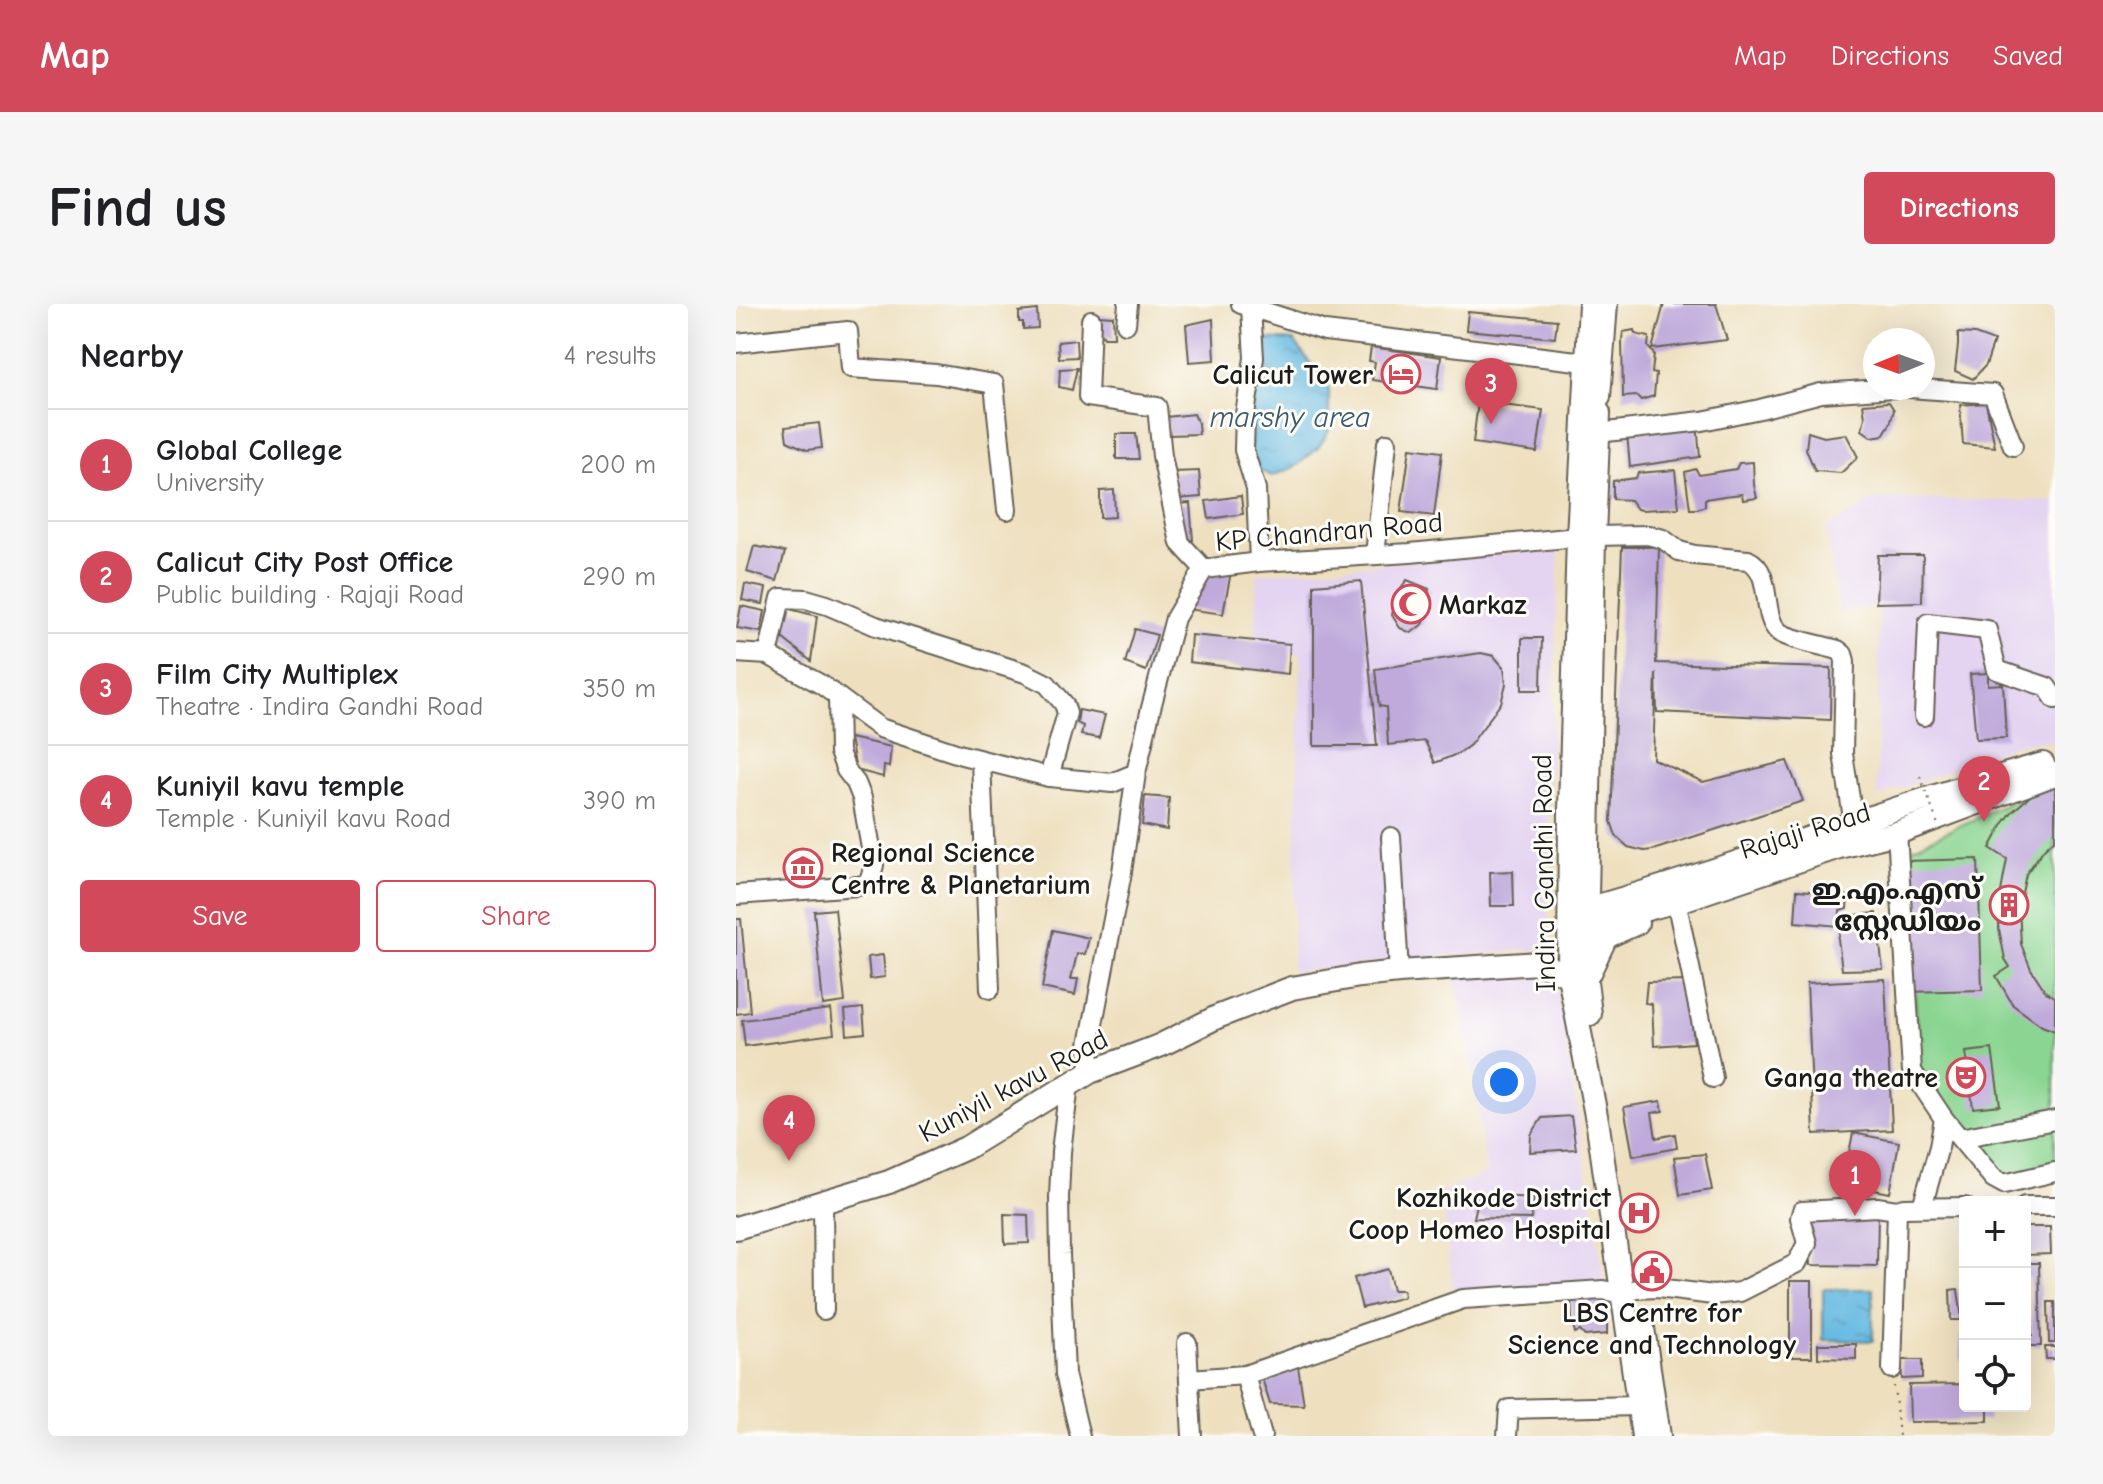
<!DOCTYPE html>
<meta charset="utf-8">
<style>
body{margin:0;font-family:"Comic Neue","Noto Sans Malayalam",sans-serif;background:#f6f6f6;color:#202124}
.controls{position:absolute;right:24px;bottom:24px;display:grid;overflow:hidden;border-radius:8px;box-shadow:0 8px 32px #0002}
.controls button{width:72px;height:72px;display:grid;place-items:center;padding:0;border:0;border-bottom:2px solid #e0e0e0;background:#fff;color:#202124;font:40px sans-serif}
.compass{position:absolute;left:1127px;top:24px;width:72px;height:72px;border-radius:50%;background:#fff;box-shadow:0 8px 32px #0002;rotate:269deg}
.you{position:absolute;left:768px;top:778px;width:28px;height:28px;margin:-20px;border:6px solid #fff;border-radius:50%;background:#1a73e8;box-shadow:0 0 0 12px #1a73e833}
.badge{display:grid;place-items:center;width:52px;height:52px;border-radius:50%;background:#d1495b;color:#fff;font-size:26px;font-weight:700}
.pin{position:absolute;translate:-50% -66px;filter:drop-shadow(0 2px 4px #0008)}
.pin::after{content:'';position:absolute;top:42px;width:28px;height:24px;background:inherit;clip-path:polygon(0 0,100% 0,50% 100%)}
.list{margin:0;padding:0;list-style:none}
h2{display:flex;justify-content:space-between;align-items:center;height:104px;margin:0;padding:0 32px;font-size:34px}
h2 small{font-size:26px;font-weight:400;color:#757577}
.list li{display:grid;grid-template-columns:52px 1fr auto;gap:24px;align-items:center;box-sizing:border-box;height:112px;padding:0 32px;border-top:2px solid #e0e0e0}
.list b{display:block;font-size:30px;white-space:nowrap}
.list p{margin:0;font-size:26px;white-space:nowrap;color:#757577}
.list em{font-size:26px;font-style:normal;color:#757577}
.actions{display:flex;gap:16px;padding:24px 32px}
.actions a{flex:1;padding:18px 0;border:2px solid #d1495b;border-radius:8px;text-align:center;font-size:28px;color:#d1495b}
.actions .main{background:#d1495b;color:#fff}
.icon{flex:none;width:44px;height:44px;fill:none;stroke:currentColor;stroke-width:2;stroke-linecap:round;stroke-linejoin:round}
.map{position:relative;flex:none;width:1319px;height:1132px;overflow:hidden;border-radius:8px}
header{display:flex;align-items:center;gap:48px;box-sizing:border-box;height:112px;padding:0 40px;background:#d1495b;color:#fff}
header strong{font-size:38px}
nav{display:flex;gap:44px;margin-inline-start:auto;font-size:28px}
.intro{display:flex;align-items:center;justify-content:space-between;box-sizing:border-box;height:192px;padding:0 48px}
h1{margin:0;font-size:56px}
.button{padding:20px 36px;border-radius:8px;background:#d1495b;color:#fff;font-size:28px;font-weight:700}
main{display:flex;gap:48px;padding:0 48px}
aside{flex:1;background:#fff;border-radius:8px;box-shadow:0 8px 32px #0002}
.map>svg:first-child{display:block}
</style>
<header>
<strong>Map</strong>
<nav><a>Map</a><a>Directions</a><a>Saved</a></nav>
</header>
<div class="intro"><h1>Find us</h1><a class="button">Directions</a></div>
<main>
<aside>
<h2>Nearby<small>4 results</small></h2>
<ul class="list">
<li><span class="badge">1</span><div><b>Global College</b><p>University</p></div><em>200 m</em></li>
<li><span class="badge">2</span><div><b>Calicut City Post Office</b><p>Public building · Rajaji Road</p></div><em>290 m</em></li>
<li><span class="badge">3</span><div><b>Film City Multiplex</b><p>Theatre · Indira Gandhi Road</p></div><em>350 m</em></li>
<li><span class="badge">4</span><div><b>Kuniyil kavu temple</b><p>Temple · Kuniyil kavu Road</p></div><em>390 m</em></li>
</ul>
<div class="actions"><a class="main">Save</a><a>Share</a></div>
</aside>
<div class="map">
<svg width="1319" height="1132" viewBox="0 0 1319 1132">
<defs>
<pattern id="water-ripples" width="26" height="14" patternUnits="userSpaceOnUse" patternTransform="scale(2)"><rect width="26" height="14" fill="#65b9e1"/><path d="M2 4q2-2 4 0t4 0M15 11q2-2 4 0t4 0" fill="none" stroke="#579ec0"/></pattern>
</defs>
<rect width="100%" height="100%" fill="#fdfcf7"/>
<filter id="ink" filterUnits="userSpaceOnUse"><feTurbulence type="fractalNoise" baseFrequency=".0125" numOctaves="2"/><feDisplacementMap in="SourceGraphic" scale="16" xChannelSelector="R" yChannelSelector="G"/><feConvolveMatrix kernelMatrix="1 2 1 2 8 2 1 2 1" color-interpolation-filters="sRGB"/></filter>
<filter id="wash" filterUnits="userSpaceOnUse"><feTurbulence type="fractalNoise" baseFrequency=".006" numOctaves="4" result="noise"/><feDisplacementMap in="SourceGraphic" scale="32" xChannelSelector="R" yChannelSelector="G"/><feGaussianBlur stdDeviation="1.8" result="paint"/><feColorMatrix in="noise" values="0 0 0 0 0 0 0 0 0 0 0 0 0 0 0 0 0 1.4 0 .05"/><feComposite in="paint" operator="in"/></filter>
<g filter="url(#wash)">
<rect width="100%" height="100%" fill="#eee0bf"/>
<g fill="#e4d3f1">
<path d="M1139,195l180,2v240l-34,2 -144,54 2,-191 -39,6 -7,-32 -6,-52z"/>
<path d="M823,246l-13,351 6,47 -109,8 -151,16 9,-318 -45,-11 1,-69z"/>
<path d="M792,665l28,12 48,300 -151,10 -12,-100 46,-17 -17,-119 -15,-79z"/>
</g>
<path fill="#8bd592" stroke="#547857" stroke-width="2" d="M1319,478v384l-55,11 -47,-57 -34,-54 -12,-216z"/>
<g fill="url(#water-ripples)" stroke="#406a7e" stroke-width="2">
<path d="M531,35l27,2 35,47v43l-11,17 -23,19 -23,9 -15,-6 -7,-20 8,-87z"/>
<path d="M1087,985h50v52l-50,-1z"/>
</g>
<g id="blocks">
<g fill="#c0aadb">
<path d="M928,0h52l11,36 -75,9z"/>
<path d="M301,6l1,18 -15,1v-7h-4v-10z"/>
<path d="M732,8l89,8 -2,18 -89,-8z"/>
<path d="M361,11l16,1 1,21h-10l-1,-2 -5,-1z"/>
<path d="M477,15l2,41 -26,2 -3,-37z"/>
<path d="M898,26l1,4 14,3 -1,10 6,7 -2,19 4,1 -2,22 -13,4 -4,-4 -14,1 -1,-57 1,-8z"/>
<path d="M1222,29l17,1 19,7 -8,24 -13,14 -18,-8 3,-26z"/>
<path d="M340,36l1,17 -18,1 -1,-16z"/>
<path d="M635,43l70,10 -4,32 -65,-9 3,-18 -6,-1z"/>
<path d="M341,64l-5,22 -13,-3 1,-18z"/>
<path d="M742,98l65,8 -6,42 -64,-9z"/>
<path d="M1153,98l5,8 -4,14 -7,11 -11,2 -10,-7 3,-13 -2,-13z"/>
<path d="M1250,99l9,44 -32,-3 -3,-39z"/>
<path d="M458,110l4,9 1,11 -30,1 -3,-18z"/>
<path d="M83,119l3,25 -15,2 -20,-9 -2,-14z"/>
<path d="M961,119l3,34 -70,10 -3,-34z"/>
<path d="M1072,128l16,5 22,-3 12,23 -17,16 -26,-2 -9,-22z"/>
<path d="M380,130h20l3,25h-23z"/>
<path d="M674,144l32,4 -8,64 -33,-4z"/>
<path d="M1017,158l1,23 3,13 -14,2 -1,-6 -18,2 -19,3v7l-8,3h-7l-5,-37 11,-3 3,6 37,-6 3,-6z"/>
<path d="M939,166l4,38 -37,2 -5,-1 -7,-9 -17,-1v-18l23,-3 2,-5z"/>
<path d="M463,167l2,26 -25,2 -3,-27z"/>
<path d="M378,186l1,27 -15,1v-27z"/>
<path d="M505,192l2,18 -34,5 -3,-18z"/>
<path d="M454,199l3,37 -5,4 -10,-40z"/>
<path d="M18,242l31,6 -8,29 -30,-9z"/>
<path d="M886,243h37l-3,116 175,5 -1,52 -173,-8 -1,-39 -3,86 50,23 84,-21 16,40 -150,49 -9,1 -16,-4 -12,-11 -5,-15z"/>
<path d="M1142,251h45l-1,47 -46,1z"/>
<path d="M495,268l-8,42 -36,-5 21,-34z"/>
<path d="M671,276l22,9 -5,34 -13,10 -11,-5 -8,-13 5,-22z"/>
<path d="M625,277l16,165h-63v-161z"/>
<path d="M9,280l21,4 -3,16 -21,-4z"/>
<path d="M5,302l24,5 -4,21 -24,-4z"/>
<path d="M46,303l35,9 -6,45 -35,-28z"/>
<path d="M399,325l22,6 -11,36 -21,-8z"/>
<path d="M455,331l99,9 -2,30 -99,-12z"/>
<path d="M786,334h20l-1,52h-19z"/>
<path d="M745,349l13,3 10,12 2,16 -5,19 -31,42 -11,8 -24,10 -10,-22 -37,4 -2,-38 -7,-1 -4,-37z"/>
<path d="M1252,369v12l15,-1 3,54 -30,1 -6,-65z"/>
<path d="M343,406l26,5 -6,23 -18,-3 2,-9 -6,-3z"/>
<path d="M114,434l41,9 -2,20 -5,-1 -1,11 -27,-7z"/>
<path d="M1319,478v57l-11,10 -18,25 -7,33 2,37 10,25 15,23 9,5v34l-13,-5 -29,-21 -17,-29 14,-9 -5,-8 -6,-30v-26l8,-44 -17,-11 13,-24 9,-12 25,-22z"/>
<path d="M409,492l24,2 -2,32 -25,-5z"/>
<path d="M1242,555l4,131 -74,2 -3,-131z"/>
<path d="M777,567l1,35h-23l-1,-34z"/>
<path d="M1061,586l42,3 9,3 -1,13 -7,2 -1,15 -44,-4z"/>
<path d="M99,605l10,93 -22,3 -9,-94z"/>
<path d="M1140,609l7,56 -41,1 -4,-31 7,-23z"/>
<path d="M0,615h5l9,93 -14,2z"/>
<path d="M317,626l36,8 -4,16h-8l-6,25h7l-3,16 -33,-7z"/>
<path d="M147,651l2,22 -15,2 -2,-22z"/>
<path d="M1149,675l7,151 -78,4 -7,-151z"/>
<path d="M951,677l7,62 -40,3 -2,-42 -7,-1 2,-21z"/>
<path d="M127,704l2,25 -18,2 -2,-25z"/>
<path d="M95,705l3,25 -89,12 -3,-26z"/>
<path d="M1256,745l8,56 -27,3 -7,-56z"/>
<path d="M925,797l2,10 -11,2 4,25 19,-4 2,14 -44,8 -9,-49z"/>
<path d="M835,812l5,33 -46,3 1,-17 11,-17z"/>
<path d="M1117,829l46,9 -9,51 -47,-9z"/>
<path d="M969,850l7,36 -32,5 -6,-38z"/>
<path d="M743,891l55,3 -3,21 -57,-1z"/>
<path d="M1142,909l-1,53 -66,-1 -3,-51z"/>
<path d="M268,910l24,1 1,28 -24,1z"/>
<path d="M1289,923h25l1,27 -26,1z"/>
<path d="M1289,959h14l2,83h-16v-10h7l-2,-59 -5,1z"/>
<path d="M652,965l5,21h10l1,7 -42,11 -8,-30z"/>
<rect x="1054" y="977" width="22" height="76"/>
<path d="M1222,985l4,31h-11l-1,-30z"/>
<path d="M869,991l2,7v32l-22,2 -5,-5 -5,2 -3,-12 -1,-23z"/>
<path d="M1312,998h7v41h-6z"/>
<path d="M1224,1031h5v26h-4z"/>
<path d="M1082,1040h38v15l-38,-1z"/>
<path d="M1309,1043h10v12h-9z"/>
<path d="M561,1056l7,45 -34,-1 -10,-32z"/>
<path d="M1165,1056h21v18l-20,1z"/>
<path d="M1229,1080v22h23v15l-78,1 -1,-37z"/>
</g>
</g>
</g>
<g filter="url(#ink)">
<use href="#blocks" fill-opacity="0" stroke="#666155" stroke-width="2"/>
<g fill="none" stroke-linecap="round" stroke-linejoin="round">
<defs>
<g id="minor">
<path d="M505,0l84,27 252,30"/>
<path d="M515,4l3,50 -9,56 -1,36 12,39 3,73"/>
<path d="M355,16l-3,77 69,10 5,49 18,87 24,26"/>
<path d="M390,20l2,-20"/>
<path d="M0,39l112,-12 3,37 85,6 58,10 13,126"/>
<path d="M1173,84l84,6 20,52"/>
<path d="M862,129l104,-12 58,-12 61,-16 74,-5"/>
<path d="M858,232l54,-1 15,4 16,12 15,4 54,5c26,12 12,56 31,72 9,7 46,14 59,18l5,4 2,7 -2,93 11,70"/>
<path d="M639,251l12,-112"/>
<path d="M0,349l32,2 54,30 58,43 82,27 87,22 63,6 24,-10 15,-65 24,-90 29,-49 55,-7 151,-9 168,-16"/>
<path d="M32,351l13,-57 25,1 21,6 49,21 149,47 22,11 17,20 3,9 -18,64"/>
<path d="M1188,412l4,-93 59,7 10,40 50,17 8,12"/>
<path d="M245,456l9,229"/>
<path d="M1161,529l15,238 32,48 49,59 11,6 51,-12"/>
<path d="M655,533l8,135"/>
<path d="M0,591l122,-9 11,-3 5,-18 -12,-67 -6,-15 -10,-13 -7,-18 -1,-55"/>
<path d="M941,601l36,173"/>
<path d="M354,768l-1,-27 33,-173 14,-99"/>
<path d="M333,780l-8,68 -2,45 1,57 5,120 15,62"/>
<path d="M1224,834l95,-18"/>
<path d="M87,897l1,109"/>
<path d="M1289,902h30"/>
<path d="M1186,903l17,-60 5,-28"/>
<path d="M451,1039l5,93"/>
<path d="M1156,1065l5,-159 7,-2 61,-1"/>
<path d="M453,1075l56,-4"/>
<path d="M526,1132l-17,-61 218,-76 140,-9 20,4 14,-5 21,-1 55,7 27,-3 57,-29 10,-20 -7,-25 2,-7 75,-4 20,3"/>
<path d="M771,1132l2,-27 129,-3"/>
</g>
<g id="major">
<path d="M854,0l-12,233 -8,272 -1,167 29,150 45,310"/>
<path d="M863,93l7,-93"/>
<path d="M841,610l10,-5c154,-43 302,-103 456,-145"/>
<path d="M838,616l13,5 101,-27 151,-51 58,-14 158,-59"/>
<path d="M853,669l17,-36 31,-14"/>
<path d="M854,710l-4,-33v-32l8,-413 5,-123"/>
<path d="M0,924l153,-46 77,-34 124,-76 69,-26 58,-29 75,-29 68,-12 39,-4 141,-9 29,13"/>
<path d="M907,1024l16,108"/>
</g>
</defs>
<use href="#minor" stroke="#666155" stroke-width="22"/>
<use href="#major" stroke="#666155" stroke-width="26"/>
<path stroke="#666155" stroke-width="2" stroke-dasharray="2 6" stroke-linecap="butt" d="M1158,1082l5,50"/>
<use href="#minor" stroke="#fff" stroke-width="18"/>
<use href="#major" stroke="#fff" stroke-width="22"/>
<path stroke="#666155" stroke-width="2" stroke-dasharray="2 6" stroke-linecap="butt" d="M1184,472l19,51"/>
</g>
</g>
<defs>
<symbol id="hotel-ring" viewBox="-11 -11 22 22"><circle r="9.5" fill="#fdfcf7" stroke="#d1495b" stroke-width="1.5"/><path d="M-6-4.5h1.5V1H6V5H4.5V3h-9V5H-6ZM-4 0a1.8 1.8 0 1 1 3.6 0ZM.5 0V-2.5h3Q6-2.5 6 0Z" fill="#d1495b"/></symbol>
<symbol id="mosque-ring" viewBox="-11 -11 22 22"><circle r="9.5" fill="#fdfcf7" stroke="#d1495b" stroke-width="1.5"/><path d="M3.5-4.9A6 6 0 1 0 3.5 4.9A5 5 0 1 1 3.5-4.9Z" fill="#d1495b"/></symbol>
<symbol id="museum-ring" viewBox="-11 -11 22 22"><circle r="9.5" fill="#fdfcf7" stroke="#d1495b" stroke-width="1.5"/><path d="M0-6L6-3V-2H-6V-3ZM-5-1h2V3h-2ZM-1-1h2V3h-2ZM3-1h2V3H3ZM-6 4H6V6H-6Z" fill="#d1495b"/></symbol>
<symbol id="building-ring" viewBox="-11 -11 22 22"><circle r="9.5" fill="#fdfcf7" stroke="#d1495b" stroke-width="1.5"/><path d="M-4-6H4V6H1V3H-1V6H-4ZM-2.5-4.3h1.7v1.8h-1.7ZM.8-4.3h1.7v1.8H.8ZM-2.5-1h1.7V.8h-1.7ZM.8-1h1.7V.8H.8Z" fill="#d1495b"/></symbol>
<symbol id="theatre-ring" viewBox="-11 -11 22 22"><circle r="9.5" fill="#fdfcf7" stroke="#d1495b" stroke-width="1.5"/><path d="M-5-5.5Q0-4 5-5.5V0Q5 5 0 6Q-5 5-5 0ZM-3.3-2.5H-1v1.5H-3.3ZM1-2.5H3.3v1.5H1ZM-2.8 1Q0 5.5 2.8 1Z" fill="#d1495b"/></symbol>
<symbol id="hospital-ring" viewBox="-11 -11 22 22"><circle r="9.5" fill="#fdfcf7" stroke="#d1495b" stroke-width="1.5"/><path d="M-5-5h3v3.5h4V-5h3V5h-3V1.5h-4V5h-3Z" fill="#d1495b"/></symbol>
<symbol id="civic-ring" viewBox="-11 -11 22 22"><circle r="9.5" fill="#fdfcf7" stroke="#d1495b" stroke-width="1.5"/><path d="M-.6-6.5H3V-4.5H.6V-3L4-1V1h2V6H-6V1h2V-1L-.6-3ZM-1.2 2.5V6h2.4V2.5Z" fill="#d1495b"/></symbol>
</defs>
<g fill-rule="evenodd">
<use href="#hotel-ring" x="643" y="48" width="44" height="44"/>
<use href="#mosque-ring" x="653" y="278" width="44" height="44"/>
<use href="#museum-ring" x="45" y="542" width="44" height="44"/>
<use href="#building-ring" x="1251" y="579" width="44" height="44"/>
<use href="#theatre-ring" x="1208" y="751" width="44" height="44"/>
<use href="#hospital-ring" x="881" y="887" width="44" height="44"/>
<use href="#civic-ring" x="894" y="945" width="44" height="44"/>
</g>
<g text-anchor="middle" stroke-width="6" stroke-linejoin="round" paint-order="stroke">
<g font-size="28" font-weight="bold" fill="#1c1c1c" stroke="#fdfcf7" text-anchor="end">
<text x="637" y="80">Calicut Tower</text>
<text x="703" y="310" text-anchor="start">Markaz</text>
<text x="95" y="558" text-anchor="start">Regional Science<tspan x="95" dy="32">Centre &amp; Planetarium</tspan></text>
<text x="1245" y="595">ഇ.എം.എസ്<tspan x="1245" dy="32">സ്റ്റേഡിയം</tspan></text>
<text x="1202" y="783">Ganga theatre</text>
<text x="875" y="903">Kozhikode District<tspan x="875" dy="32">Coop Homeo Hospital</tspan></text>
<text x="916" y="1018" text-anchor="middle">LBS Centre for<tspan x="916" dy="32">Science and Technology</tspan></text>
</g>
<g font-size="28" fill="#1c1c1c" stroke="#fdfcf7">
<text transform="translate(593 227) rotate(-5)" y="10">KP Chandran Road</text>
<text transform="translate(1069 526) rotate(-17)" y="10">Rajaji Road</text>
<text transform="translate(807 569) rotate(-91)" y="10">Indira Gandhi Road</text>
<text transform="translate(277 781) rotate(-28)" y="10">Kuniyil kavu Road</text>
</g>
<g font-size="30" font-style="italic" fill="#395b6b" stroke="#fdfcf7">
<text x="554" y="123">marshy area</text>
</g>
</g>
</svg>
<div class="controls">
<button>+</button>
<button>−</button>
<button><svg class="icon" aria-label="locate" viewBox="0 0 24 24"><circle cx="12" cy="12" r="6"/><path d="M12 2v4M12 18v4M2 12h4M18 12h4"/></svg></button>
</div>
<svg class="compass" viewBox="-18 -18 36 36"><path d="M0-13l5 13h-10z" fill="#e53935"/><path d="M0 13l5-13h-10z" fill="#757577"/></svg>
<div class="you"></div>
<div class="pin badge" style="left:1119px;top:912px">1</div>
<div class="pin badge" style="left:1248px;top:518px">2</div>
<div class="pin badge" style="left:755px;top:120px">3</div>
<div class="pin badge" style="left:53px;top:857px">4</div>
</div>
</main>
